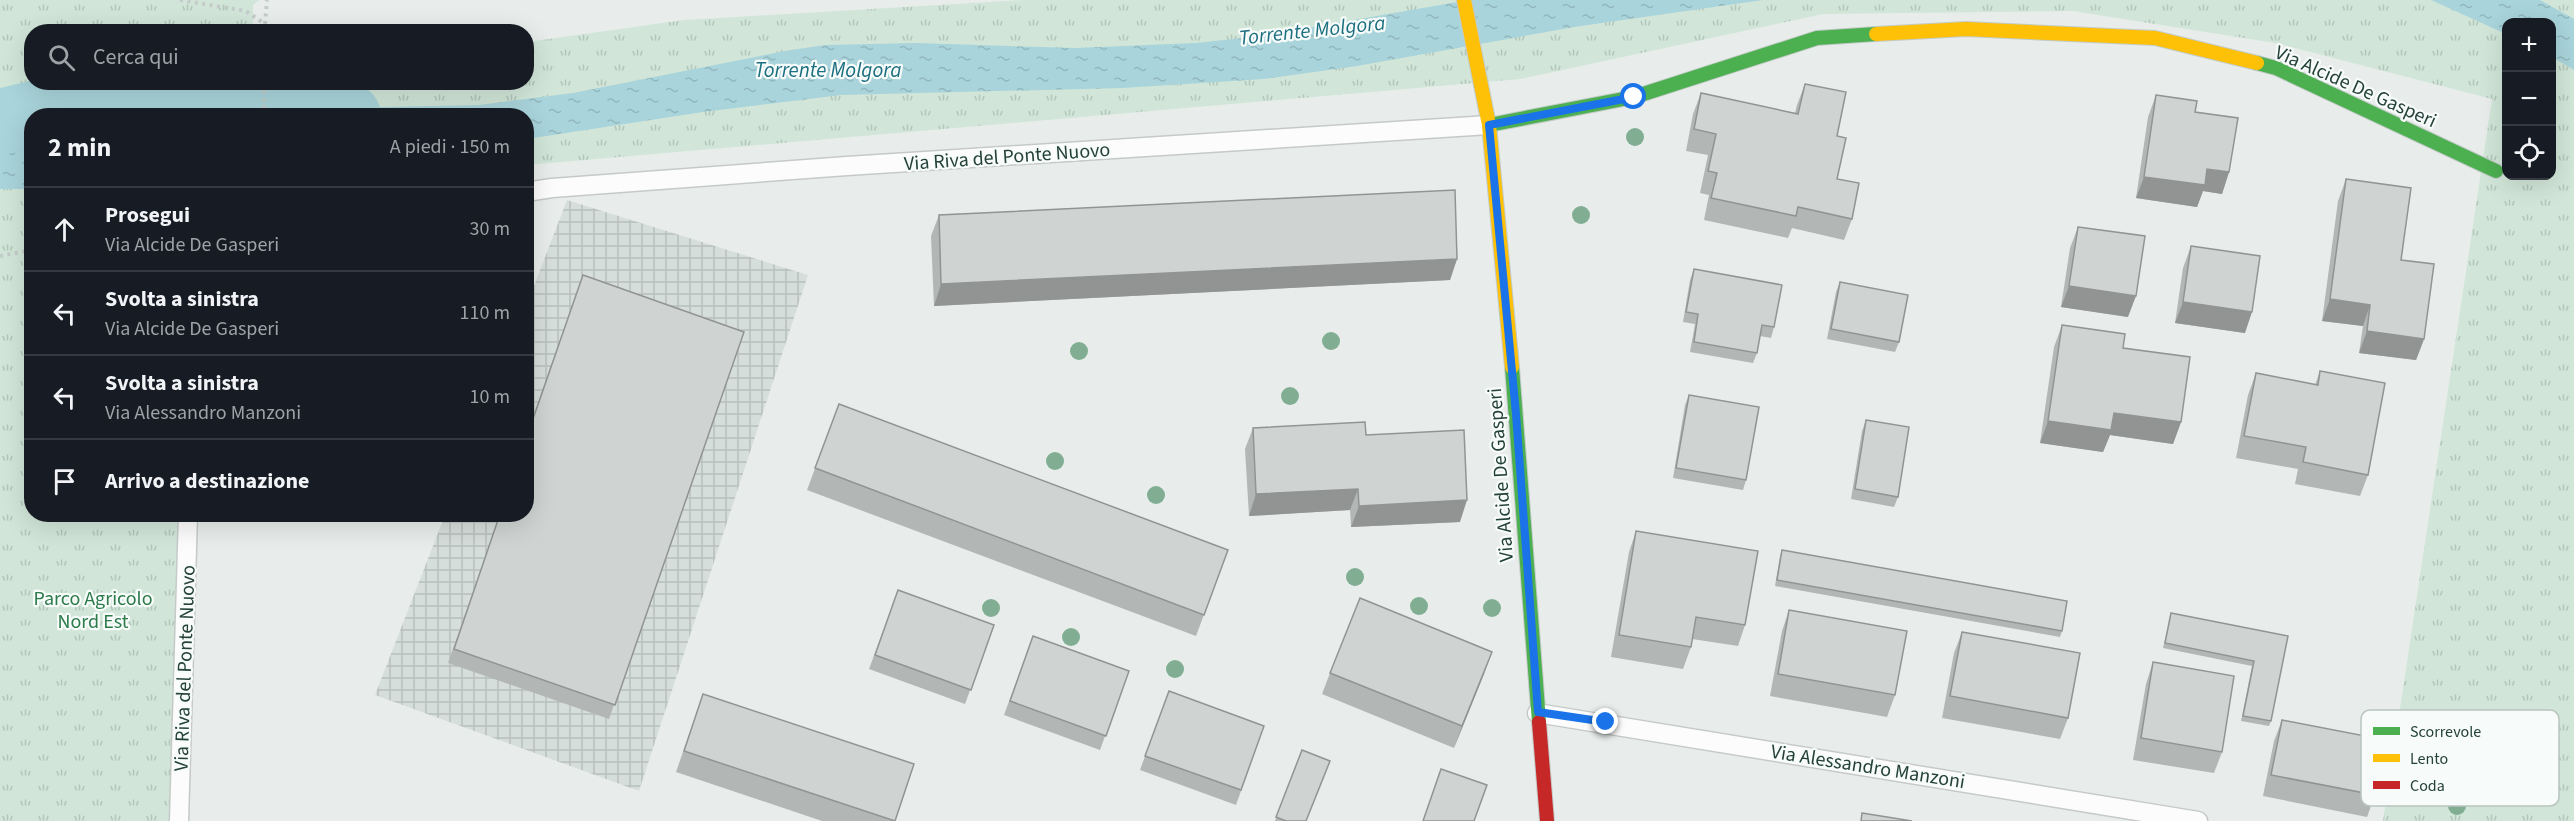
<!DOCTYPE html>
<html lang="it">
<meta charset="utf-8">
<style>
body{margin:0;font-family:"Source Sans 3",sans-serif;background:#242831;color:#f1f3f6}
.controls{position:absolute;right:18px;top:18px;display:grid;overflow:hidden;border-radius:12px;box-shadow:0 6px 24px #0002}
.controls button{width:54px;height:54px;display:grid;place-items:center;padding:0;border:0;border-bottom:2px solid #363941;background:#171b24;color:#f1f3f6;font:30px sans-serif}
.stop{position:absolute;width:18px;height:18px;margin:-14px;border:4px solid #1a73e8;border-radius:50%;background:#fff}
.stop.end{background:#1a73e8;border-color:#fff;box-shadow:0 2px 6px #0008}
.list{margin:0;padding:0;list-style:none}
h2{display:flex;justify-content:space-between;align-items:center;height:78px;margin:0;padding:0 24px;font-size:26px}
h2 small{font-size:20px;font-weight:400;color:#9ea1a6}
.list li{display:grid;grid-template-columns:39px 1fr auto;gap:18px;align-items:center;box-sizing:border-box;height:84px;padding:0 24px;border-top:2px solid #363941}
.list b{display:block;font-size:22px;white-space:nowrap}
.list p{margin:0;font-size:20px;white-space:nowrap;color:#9ea1a6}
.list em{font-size:20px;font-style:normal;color:#9ea1a6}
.icon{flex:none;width:33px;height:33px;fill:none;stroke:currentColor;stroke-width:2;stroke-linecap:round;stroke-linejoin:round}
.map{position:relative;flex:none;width:2574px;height:821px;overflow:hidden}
.search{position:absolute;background:#171b24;box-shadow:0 6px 24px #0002;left:24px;top:24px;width:510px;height:66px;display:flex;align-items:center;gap:15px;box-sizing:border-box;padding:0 21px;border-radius:24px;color:#9ea1a6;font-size:22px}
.panel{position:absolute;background:#171b24;box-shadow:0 6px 24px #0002;left:24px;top:108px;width:510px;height:414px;border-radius:24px}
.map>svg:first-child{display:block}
</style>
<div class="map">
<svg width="2574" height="821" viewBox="0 0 2574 821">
<defs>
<pattern id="industrial-grid" width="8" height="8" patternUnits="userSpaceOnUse" patternTransform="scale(1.5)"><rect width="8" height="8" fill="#d6dedb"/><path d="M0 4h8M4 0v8" fill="none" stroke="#b8c0bd"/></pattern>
<pattern id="park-tufts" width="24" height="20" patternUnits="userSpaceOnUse" patternTransform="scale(1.5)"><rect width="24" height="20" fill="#d1e6d8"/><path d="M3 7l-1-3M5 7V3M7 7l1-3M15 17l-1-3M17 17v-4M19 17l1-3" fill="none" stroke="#b3c6ba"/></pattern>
<pattern id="water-ripples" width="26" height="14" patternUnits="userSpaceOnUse" patternTransform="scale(1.5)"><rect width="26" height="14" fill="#a9d4db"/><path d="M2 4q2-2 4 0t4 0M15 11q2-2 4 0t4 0" fill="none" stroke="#91b7bd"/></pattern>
</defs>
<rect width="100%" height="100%" fill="#e8edeb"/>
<path fill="url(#industrial-grid)" d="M567,200l241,75 -169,516 -264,-96 70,-180 81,-1 1,-210z"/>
<path fill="url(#park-tufts)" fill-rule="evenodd" d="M0,0h259l-6,5v26l-221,1v50h494l1,-40 157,-22 339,-20h1551v821h-191l109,-722 -217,-56 -202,-32 -250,3 -302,65 -994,86 -1,-49h-494v398l158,1 -15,306h-175zM2506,22h46v154h-46z"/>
<g fill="url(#water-ripples)">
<path d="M1469,0h294l-189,27 -217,39 -93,13 -141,9 -282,7 -138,17 -176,27 -1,-23h-433l67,-12 78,-5h45l99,8 97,-2 94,-12 212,-42 40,-6 91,-2 159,5 121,-5 65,-7z"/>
<path d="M2431,0h109l34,19v51l-22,-13v-35h-46v12z"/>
<path d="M31,127v62h-31v-57z"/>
</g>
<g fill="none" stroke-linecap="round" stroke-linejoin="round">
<path stroke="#a9d4db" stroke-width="66" d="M0,122l33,-8 130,-11 185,13"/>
<defs>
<g id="lane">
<path d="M526,192l26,-4 295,-22 642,-41"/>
<path d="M1537,713l661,108"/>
<path d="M179,821l9,-307"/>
</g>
<g id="fast">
<path d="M2257,63l19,5 220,103"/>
<path d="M1489,125l145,-28 183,-59 59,-4"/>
<path d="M1512,367l27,355"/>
</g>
<g id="slow">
<path d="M1464,0l25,125 23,242"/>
<path d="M1876,34l90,-5 189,9 102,25"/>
</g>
<path id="jam" d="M1539,722l8,99"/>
</defs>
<use href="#lane" stroke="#c5cac8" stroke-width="21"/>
<use href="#fast" stroke="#c3cbc8" stroke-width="16"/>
<use href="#slow" stroke="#c3cbc8" stroke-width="16"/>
<use href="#jam" stroke="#c3cbc8" stroke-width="16"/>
<g stroke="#c3ccca" stroke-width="4" stroke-dasharray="3 4.5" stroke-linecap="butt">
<path d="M180,0l66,11 19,13 2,-24"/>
<path d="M265,32v-8"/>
<path d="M264,116v-34"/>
<path d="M0,256l32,-6"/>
</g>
<use href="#lane" stroke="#fcfcfc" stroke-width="18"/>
<use href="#fast" stroke="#4caf50" stroke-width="14"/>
<use href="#slow" stroke="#ffc107" stroke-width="14"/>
<use href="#jam" stroke="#c62828" stroke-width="14"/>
</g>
<g fill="#81ae93">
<circle cx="1635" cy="137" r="9"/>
<circle cx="1581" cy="215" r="9"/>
<circle cx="1331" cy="341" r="9"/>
<circle cx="1079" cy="351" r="9"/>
<circle cx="1290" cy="396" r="9"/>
<circle cx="1055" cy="461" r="9"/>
<circle cx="1156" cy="495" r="9"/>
<circle cx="1355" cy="577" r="9"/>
<circle cx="1419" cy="606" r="9"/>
<circle cx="991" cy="608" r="9"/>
<circle cx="1492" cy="608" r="9"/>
<circle cx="1071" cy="637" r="9"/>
<circle cx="1175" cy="669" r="9"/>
<circle cx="2457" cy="806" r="9"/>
</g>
<g fill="#b2b6b5">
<path d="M1805,84l32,52v43l15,40 -8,21 -52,-12 -4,10 -84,-18 5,-25 -9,-2 8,-38 -22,-4 7,-37 8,-21 94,20 2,-8z"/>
<path d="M2156,95l39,17 34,60 -7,22 -19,-3 -6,16 -61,-9 12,-81z"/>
<path d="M2346,179l55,81 23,79 -8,21 -57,-7 4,-27 -41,-5 16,-120z"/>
<path d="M939,215l518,44 -7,21 -516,26 -3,-70z"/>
<path d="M2078,227l50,90 -67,-10 9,-59z"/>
<path d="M2191,246l54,87 -70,-10 8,-55z"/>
<path d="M1694,269l80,58 -3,11 -11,-2 -3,17 -4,10 -63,-11 5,-28 -12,-2 7,-42z"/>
<path d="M1840,282l59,60 -4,10 -68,-13 9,-47z"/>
<path d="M2062,325l61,23 58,74 -8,22 -63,-9 -7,17 -63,-9 14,-96z"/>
<path d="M744,332l-135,387 -161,-56 52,-149z"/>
<path d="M2320,371l48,104 -8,21 -65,-12 3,-15 -62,-11 12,-63 8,-22 59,12z"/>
<path d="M1689,395l57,85 -3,10 -70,-12 12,-73z"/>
<path d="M839,404l389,146 -32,86 -389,-146z"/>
<path d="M1866,420l32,77 -4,10 -43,-8 11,-68z"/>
<path d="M1253,428l113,7 94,87 -109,5 -1,-17 -101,6 -4,-67z"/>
<path d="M1636,531l109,94 -7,21 -46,-7 -1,8 -8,22 -72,-12 18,-105z"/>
<path d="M1782,550l280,81 -2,6 -285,-51 5,-30z"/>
<path d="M898,590l96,35 -29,79 -96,-35z"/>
<path d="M1789,610l106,85 -8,22 -117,-21 12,-65z"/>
<path d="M2171,613l117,23 -17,85 -2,5 -28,-5 11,-55 -89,-18z"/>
<path d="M1962,632l106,86 -8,21 -118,-21 12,-65z"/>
<path d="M1033,636l96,35 -29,79 -96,-35z"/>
<path d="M2153,662l69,90 -8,21 -81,-13 13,-76z"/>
<path d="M1330,673l154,1 -30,74 -132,-54z"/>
<path d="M1169,691l95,35 -28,79 -96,-35z"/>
<path d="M703,694l192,127h-73l-146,-49z"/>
<path d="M2282,720l93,75 -8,22 -104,-21 11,-55z"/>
<path d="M1302,750l4,71h-31z"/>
</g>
<g fill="#919493">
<path d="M2207,169l22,3 -7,22 -19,-3 -6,16 -61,-9 8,-21z"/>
<path d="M1457,259l-7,21 -516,26 7,-22z"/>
<path d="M2069,286l67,10 -8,21 -67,-10z"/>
<path d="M2330,299l40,6 -7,21 -41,-5z"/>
<path d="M2183,302l69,10 -7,21 -70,-10z"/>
<path d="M2367,331l57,8 -8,21 -57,-7z"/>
<path d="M2114,413l67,9 -8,22 -63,-9 -7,17 -63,-9 8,-22z"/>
<path d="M1358,489l-8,21 -101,6 7,-22z"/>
<path d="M1467,500l-7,22 -109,5 8,-21z"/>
<path d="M1492,652l-8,22 -30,74 8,-22z"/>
</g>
<g fill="#cfd4d2" stroke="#919493" stroke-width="1.5">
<path d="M1805,84l41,8 -9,44 9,2 -9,41 22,4 -7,36 -54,-12 -2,9 -85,-18 6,-25 -9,-2 8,-37 -22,-5 7,-36 97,21z"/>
<path d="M2156,95l41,6 -2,11 43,6 -9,54 -22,-3 -2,16 -61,-8z"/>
<path d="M2346,179l65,9 -10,72 33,4 -10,75 -57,-8 3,-26 -40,-6z"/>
<path d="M1455,190l2,69 -516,25 -2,-69z"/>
<path d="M2078,227l67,9 -9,60 -67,-10z"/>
<path d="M2191,246l69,10 -8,56 -69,-10z"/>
<path d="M1694,269l88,16 -8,42 -12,-2 -5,28 -63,-11 4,-28 -12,-2z"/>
<path d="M583,275l161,57 -129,373 -161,-56 46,-135h26v-75z"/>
<path d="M1840,282l68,13 -9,47 -68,-13z"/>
<path d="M2062,325l63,9 -2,14 67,9 -9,65 -67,-9 -3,17 -63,-9z"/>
<path d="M2320,371l65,12 -17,92 -65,-13 3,-15 -62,-11 12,-63 62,12z"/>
<path d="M1689,395l70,12 -13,73 -70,-12z"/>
<path d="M839,404l389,146 -24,65 -389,-147z"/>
<path d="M1866,420l43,7 -11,70 -43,-8z"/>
<path d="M1365,422l1,13 98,-5 3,70 -108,6 -1,-17 -102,5 -3,-66z"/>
<path d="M1636,531l122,20 -13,74 -49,-8 -5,30 -72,-12z"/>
<path d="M1782,550l285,51 -5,30 -285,-51z"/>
<path d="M898,590l96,35 -23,65 -96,-35z"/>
<path d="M1360,598l132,54 -30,74 -132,-53z"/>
<path d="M1789,610l118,21 -12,64 -117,-21z"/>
<path d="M2171,613l117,23 -17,85 -28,-5 11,-55 -89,-18z"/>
<path d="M1962,632l118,21 -12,65 -118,-22z"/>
<path d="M1033,636l96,35 -23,65 -96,-35z"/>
<path d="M2153,662l81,14 -12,76 -81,-14z"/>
<path d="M1169,691l95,35 -23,64 -96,-34z"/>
<path d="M703,694l211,70 -19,57 -211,-70z"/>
<path d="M2282,720l104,20 -11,55 -104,-20z"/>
<path d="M1302,750l28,11 -24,60h-20l-10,-4z"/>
<path d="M1441,769l46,16 -13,36h-51z"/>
<path d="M1862,813l50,8h-51z"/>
</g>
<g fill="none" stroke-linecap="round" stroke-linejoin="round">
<path stroke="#1a73e8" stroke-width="8" d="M1606,722l-68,-10 -22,-298 -27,-289 145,-28"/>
</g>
<g text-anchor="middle" stroke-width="4.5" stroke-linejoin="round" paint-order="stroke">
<g font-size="20" fill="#24423a" stroke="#f7fbf9">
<text transform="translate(2356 86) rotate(24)" y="7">Via Alcide De Gasperi</text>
<text transform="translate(1007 156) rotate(-4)" y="7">Via Riva del Ponte Nuovo</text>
<text transform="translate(1500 475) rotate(-94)" y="7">Via Alcide De Gasperi</text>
<text transform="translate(184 668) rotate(-88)" y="7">Via Riva del Ponte Nuovo</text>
<text transform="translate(1868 766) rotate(9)" y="7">Via Alessandro Manzoni</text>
</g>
<g font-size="20" fill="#2d7a4b" stroke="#f7fbf9">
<text x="93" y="605">Parco Agricolo<tspan x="93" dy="23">Nord Est</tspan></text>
</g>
<g font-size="21" font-style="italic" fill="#1c6f80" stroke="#f7fbf9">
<text transform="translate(1312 30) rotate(-6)" y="7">Torrente Molgora</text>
<text x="828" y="77">Torrente Molgora</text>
</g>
</g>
<rect x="2361" y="710" width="198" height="96" rx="9" fill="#f7fbf9" stroke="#b8c4c0" stroke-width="1.5"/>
<rect x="2373" y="727" width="27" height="8" fill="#4caf50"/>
<rect x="2373" y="754" width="27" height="8" fill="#ffc107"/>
<rect x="2373" y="781" width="27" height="8" fill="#c62828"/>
<g font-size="16" fill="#24423a">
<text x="2410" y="737">Scorrevole</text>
<text x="2410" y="764">Lento</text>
<text x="2410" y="791">Coda</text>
</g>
</svg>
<div class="controls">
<button>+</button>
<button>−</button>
<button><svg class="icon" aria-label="locate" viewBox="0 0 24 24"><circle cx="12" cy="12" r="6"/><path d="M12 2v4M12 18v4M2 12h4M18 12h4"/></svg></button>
</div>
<div class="stop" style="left:1634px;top:97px"></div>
<div class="stop end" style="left:1606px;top:722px"></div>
<div class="search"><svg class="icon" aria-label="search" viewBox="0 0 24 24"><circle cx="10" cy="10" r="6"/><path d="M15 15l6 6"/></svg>Cerca qui</div>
<section class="panel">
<h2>2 min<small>A piedi · 150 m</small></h2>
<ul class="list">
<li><svg class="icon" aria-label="ahead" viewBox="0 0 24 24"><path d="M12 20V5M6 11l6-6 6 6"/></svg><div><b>Prosegui</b><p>Via Alcide De Gasperi</p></div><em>30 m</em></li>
<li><svg class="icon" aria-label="left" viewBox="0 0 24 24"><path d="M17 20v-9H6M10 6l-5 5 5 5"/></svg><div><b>Svolta a sinistra</b><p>Via Alcide De Gasperi</p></div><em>110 m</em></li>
<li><svg class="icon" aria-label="left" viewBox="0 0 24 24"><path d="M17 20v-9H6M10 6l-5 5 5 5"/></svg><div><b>Svolta a sinistra</b><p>Via Alessandro Manzoni</p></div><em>10 m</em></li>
<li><svg class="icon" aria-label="arrive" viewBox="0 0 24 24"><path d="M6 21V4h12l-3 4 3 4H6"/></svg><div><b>Arrivo a destinazione</b></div></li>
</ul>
</section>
</div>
